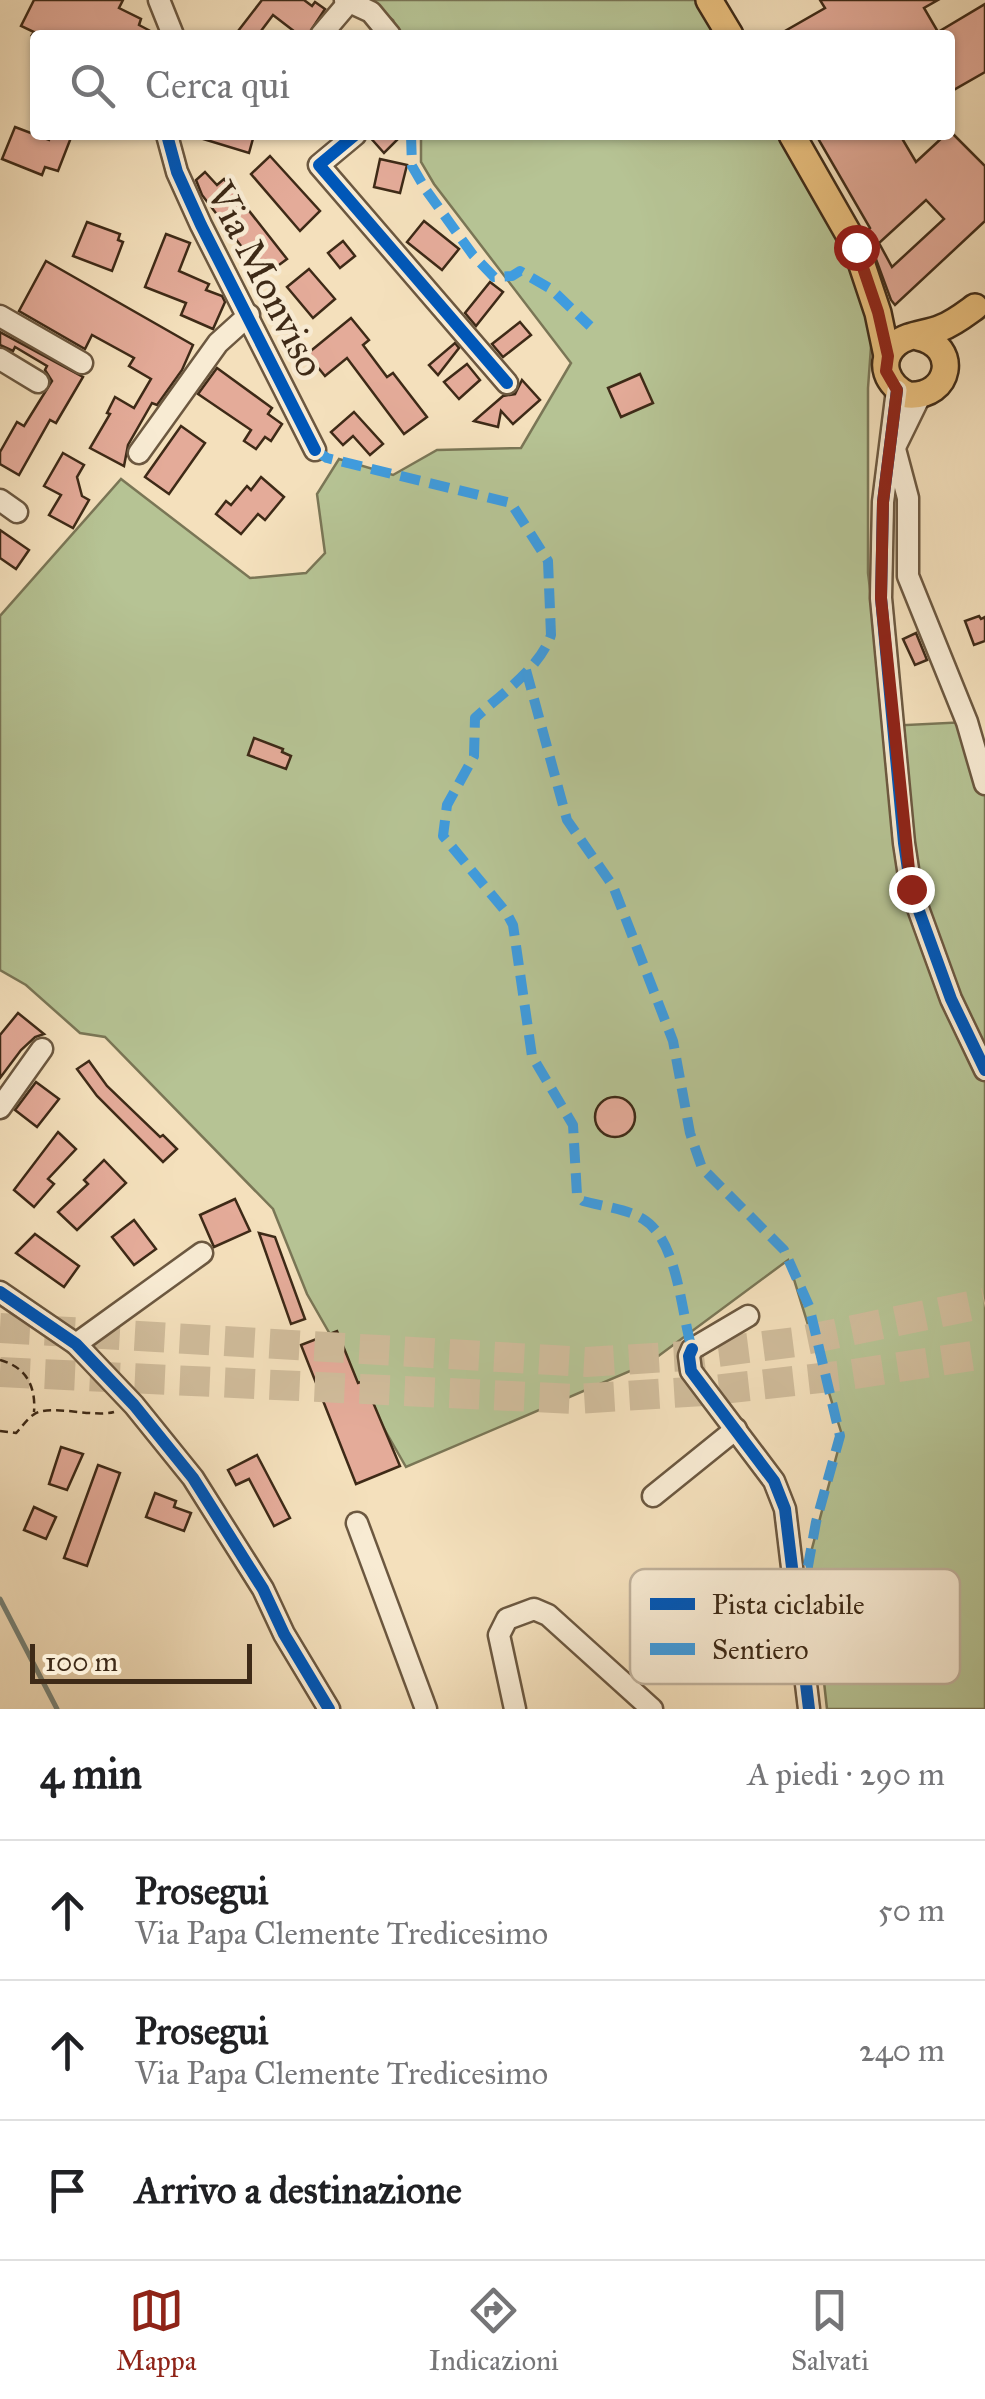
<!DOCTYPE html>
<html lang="it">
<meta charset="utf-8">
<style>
body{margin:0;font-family:"IM FELL Great Primer",serif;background:#f2f2f2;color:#202124}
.scale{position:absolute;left:30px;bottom:25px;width:222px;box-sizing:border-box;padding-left:10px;border:5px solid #3e2a17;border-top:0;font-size:28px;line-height:35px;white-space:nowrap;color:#3e2a17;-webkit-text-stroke:8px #f8ebd3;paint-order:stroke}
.stop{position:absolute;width:30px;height:30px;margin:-22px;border:8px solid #8f2418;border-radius:50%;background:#fff}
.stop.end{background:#8f2418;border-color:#fff;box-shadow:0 2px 10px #0008}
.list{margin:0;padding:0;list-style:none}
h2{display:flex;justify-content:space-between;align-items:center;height:130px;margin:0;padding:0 40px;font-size:42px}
h2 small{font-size:32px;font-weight:400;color:#757577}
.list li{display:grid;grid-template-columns:65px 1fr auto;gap:30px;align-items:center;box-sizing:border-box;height:140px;padding:0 40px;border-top:2px solid #e0e0e0}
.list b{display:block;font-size:38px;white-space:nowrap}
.list p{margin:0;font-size:32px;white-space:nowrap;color:#757577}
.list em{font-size:32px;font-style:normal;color:#757577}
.icon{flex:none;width:55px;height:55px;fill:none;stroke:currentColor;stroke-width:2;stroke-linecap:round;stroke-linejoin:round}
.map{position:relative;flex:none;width:985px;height:1709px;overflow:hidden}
.search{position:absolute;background:#fff;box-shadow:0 2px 8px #0004;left:30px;right:30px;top:30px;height:110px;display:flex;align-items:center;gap:25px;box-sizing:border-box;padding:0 35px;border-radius:10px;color:#757577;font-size:38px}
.sheet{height:550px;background:#fff}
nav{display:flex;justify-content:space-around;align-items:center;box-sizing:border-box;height:140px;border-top:2px solid #e0e0e0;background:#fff;font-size:28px;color:#757577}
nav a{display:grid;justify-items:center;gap:5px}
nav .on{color:#8f2418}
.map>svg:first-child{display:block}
</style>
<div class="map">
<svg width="985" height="1709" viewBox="0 0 985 1709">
<rect width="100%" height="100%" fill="#f4e0bc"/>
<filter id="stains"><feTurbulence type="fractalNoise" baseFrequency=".002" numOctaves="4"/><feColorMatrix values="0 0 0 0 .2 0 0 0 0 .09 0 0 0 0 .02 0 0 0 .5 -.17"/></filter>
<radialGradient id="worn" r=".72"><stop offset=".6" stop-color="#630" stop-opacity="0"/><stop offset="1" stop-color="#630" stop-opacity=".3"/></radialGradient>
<g fill="#b6c394" stroke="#7a7656" stroke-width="2.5">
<path d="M364,0h339l24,35h-328l-6,-15z"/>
<path d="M421,135h368l62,119 22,65 -5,69v185l19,153 80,-4 18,62v925h-158l-17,-153 32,-121 -54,-175 -139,103 -243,104 -99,-173 -34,-85 -168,-172 -25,-4 -54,-48 -26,-15v-354l121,-137 129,99 56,-5 19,-20 -8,-59 22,-35 54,16 44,-25 84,-2 50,-85 -137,-179 -13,-22z"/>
</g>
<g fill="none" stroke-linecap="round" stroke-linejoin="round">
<path stroke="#778277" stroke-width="5" d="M0,1599l57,110"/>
</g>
<g fill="#e4ab99" stroke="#3e2a17" stroke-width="2.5" fill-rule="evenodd">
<path d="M34,0h89l-4,8 22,11 -2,6 19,10h-126l2,-3 -13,-6z"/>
<path d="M262,0h42l8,6 3,-4 10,7 -17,26h-9l-26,-20 -15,20h-23z"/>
<path d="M820,0h118l-14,8 14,24 47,-28v68l-35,20v-57h-172l47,-27z"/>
<path d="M15,127l34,13 2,-5h21l-14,36 -13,-4 -3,8 -40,-16z"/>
<path d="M950,131l35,35v55l-90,84 -4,-5 -25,-68 4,-4 -54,-93h84l16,27 29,-27h5zM926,200l18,19 -52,48 -13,-24z"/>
<path d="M200,135h54l-5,18 -49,-15z"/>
<path d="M368,135h34l-18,18z"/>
<path d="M270,156l50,55 -20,20 -49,-57z"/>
<path d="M380,159l27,6 -7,28 -26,-6z"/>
<path d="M205,172l12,13 7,-6 63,80 -23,17 -62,-81 -6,-15z"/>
<path d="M424,221l35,28 -17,21 -35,-28z"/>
<path d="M87,222l33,12 -2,6 5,2 -11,29 -39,-15z"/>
<path d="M166,234l24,9 -11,28 30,13 -3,6 16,6 3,6 -12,27 -32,-14 5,-12 -41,-16z"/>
<path d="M343,241l12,15 -15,12 -12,-15z"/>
<path d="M46,261l147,84 -11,25 -25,35 -5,-2 -24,42 -4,21 -34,-18 20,-34 -3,-1 8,-16 19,11 17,-29 -22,-13 5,-8 -42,-23 -7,14 -66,-38z"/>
<path d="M309,269l26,30 -22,19 -26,-31z"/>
<path d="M490,282l13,10 -27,34 -11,-13z"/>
<path d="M351,318l18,22 -6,5 24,32 6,-4 34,44 -23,17 -57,-76 -22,18 -18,-22z"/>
<path d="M520,322l11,13 -28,22 -11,-13z"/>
<path d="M0,332l83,45 -27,46 -6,-3 -31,55 -19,-11v-12l17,-30 7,4 28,-45 -7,-11 2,-4 -32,-19 -2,4 -13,-6z"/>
<path d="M455,343l4,5 -21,27 -9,-10z"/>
<path d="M467,364l13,16 -21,19 -15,-17z"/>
<path d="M217,368l55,40 -4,6 14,10 -11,17 -6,-4 -9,12 -12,-8 7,-11 -53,-36z"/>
<path d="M640,374l13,29 -32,14 -13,-29z"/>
<path d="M522,380l18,20 -27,24 -12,-13 -3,16 -24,-6 29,-25 12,-2z"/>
<path d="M354,412l29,32 -13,11 -17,-19 -10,9 -12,-13z"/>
<path d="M181,426l24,17 -36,51 -24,-17z"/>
<path d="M63,453l21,12 -7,12 5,19 7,4 -16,28 -24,-13 12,-20 -17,-9z"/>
<path d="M261,477l23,20 -19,23 -7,-6 -17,20 -25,-20 10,-13 5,4 16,-19 4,4z"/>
<path d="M0,530l29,20 -13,19 -16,-11z"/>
<path d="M979,616l2,3 4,-2v24l-11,4 -9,-24z"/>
<path d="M916,633l11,27 -12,5 -12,-26z"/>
<path d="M254,738l29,11 -1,3 9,4 -5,13 -38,-14z"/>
<path d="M18,1013l26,21 -9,3 -14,13 -21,28v-43z"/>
<path d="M89,1061l18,25 53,51 3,-2 14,14 -14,13 -66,-66 -20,-27z"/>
<path d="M36,1082l23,17 -22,28 -22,-17z"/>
<circle cx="615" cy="1117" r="20"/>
<path d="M58,1132l18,17 -28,30 6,5 -20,23 -20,-17z"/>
<path d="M104,1160l22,23 -49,47 -19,-18 30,-28 -4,-4z"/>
<path d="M235,1199l15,32 -36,16 -14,-32z"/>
<path d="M134,1220l22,29 -22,16 -22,-28z"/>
<path d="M259,1233l16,4 30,82 -14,5z"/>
<path d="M35,1234l44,32 -15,21 -48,-34z"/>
<path d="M337,1331l21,52 6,-2 36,85 -44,18 -55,-139z"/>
<path d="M61,1447l22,7 -16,36 -18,-6z"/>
<path d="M257,1455l33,63 -16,8 -25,-47 -13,6 -8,-15z"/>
<path d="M98,1465l22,8 -33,93 -23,-8z"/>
<path d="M155,1493l21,8 -2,6 17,6 -7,18 -38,-14z"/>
<path d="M34,1507l22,10 -10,22 -22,-9z"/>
</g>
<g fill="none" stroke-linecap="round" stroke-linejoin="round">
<g stroke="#d0bc9b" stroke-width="30" stroke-dasharray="30 15" stroke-linecap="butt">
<path d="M0,1328l586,34 100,-6 109,-14 190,-39"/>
<path d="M0,1372l575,27 129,-8 143,-16 138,-21"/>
</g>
<defs>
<g id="minor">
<path d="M159,0l14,35"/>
<path d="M345,0l26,12 19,23"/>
<path d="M321,35l28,-33"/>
<path d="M167,135l10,37 24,53 114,225"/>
<path d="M355,135l-36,30 188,218"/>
<path d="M0,316l82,47"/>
<path d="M0,359l38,23"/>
<path d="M897,390l-14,112 -2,96 23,245 7,46 40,110 34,71"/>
<path d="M896,445l24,-49"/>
<path d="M895,449l13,49v78l59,146 18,62"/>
<path d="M139,453l79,-110 31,-28"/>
<path d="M0,500l17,12"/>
<path d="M0,1108l42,-59"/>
<path d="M0,1292l76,52 58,61 59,73 70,111 21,45 45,75"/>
<path d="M748,1316l-56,33 -3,7 2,15 83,110 11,28 24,200"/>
<path d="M76,1344l126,-91"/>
<path d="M653,1496l83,-67"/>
<path d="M357,1523l69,186"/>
<path d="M515,1709l-16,-74 8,-16 27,-10 14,6 104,94"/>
</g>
<g id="major">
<path d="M709,0l21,35"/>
<path d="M792,135l64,112 22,66 9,43"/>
<path d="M918,337c42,9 33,61 -10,58 -20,-9 -32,-33 -12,-51 11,-10 31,-10 45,-16 13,-5 23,-13 34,-21"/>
</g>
</defs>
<use href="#minor" stroke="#6c5840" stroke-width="25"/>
<use href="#major" stroke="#3e2a17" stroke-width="30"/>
<g stroke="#3e2a17" stroke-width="2.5" stroke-dasharray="8 5" stroke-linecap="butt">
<path d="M0,1360c26,7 36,26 34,52"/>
<path d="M0,1431l16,2c5,-5 11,-14 17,-18 15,-12 59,3 81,-3"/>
</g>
<use href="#minor" stroke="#f8ebd3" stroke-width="20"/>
<use href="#major" stroke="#eac07e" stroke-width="25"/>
<g stroke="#3f9cdf" stroke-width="10" stroke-dasharray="20 10" stroke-linecap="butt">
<path d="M411,135l1,31 14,24 47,65 21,22 18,-1 8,-5 31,18 39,37"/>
<path d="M315,450l12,8 184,45 37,58 3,74c-11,33 -51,60 -76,83l-1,38 -27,49 -4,31 63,76 7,13 19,131 41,69 4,70 6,6c18,5 45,8 60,18 35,21 38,94 49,130"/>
<path d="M526,670l41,150 46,66 60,155 17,92 12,35 82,82 25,56 31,130 -24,86 -8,44 -14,4"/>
</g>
<defs>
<g id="cycleway">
<path d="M167,135l10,37 24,53 114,225"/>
<path d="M355,135l-36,30 188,218"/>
<path d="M897,390l-14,112 -2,96 23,245 7,46 40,110 34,71"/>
<path d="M0,1292l76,52 58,61 59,73 70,111 21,45 45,75"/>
<path d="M692,1349l-3,7 2,15 83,110 11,28 24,200"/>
</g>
</defs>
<use href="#cycleway" stroke="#f8ebd3" stroke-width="19"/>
<use href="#cycleway" stroke="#0057b8" stroke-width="12"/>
</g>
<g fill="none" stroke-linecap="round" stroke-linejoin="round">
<path stroke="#8f2418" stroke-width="12" d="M856,247l22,65 10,44 -2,15 11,19 -14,112 -2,96 30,291"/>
</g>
<g text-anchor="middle" stroke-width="9" stroke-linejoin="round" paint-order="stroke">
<g font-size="40" fill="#3e2a17" stroke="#f8ebd3">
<text transform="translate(266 279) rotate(63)" y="14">Via Monviso</text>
</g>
</g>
<rect x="630" y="1569" width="330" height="115" rx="15" fill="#f8ebd3" stroke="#c0b19b" stroke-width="2.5"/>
<rect x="650" y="1598" width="45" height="12" fill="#0057b8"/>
<rect x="650" y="1643" width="45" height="12" fill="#3f9cdf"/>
<g font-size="28" fill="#3e2a17">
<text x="712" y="1614">Pista ciclabile</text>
<text x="712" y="1659">Sentiero</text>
</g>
<rect width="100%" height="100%" filter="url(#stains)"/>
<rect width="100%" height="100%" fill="url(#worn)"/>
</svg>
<div class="scale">100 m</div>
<div class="stop" style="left:856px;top:247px"></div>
<div class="stop end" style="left:911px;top:889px"></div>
<div class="search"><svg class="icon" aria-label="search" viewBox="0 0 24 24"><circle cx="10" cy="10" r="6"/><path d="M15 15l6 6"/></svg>Cerca qui</div>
</div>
<section class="sheet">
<h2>4 min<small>A piedi · 290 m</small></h2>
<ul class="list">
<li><svg class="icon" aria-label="ahead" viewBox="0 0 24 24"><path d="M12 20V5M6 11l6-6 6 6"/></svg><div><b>Prosegui</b><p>Via Papa Clemente Tredicesimo</p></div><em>50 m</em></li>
<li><svg class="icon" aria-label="ahead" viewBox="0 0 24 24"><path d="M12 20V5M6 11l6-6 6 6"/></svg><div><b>Prosegui</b><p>Via Papa Clemente Tredicesimo</p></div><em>240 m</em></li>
<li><svg class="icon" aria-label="arrive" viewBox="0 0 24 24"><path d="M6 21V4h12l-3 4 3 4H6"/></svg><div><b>Arrivo a destinazione</b></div></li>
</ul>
</section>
<nav>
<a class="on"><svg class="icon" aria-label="map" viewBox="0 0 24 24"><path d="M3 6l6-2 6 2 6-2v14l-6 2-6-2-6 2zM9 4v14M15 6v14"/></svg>Mappa</a>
<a><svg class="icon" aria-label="directions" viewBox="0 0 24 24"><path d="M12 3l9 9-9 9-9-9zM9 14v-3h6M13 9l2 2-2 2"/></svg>Indicazioni</a>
<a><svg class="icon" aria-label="saved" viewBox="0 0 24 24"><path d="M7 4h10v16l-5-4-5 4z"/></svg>Salvati</a>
</nav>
